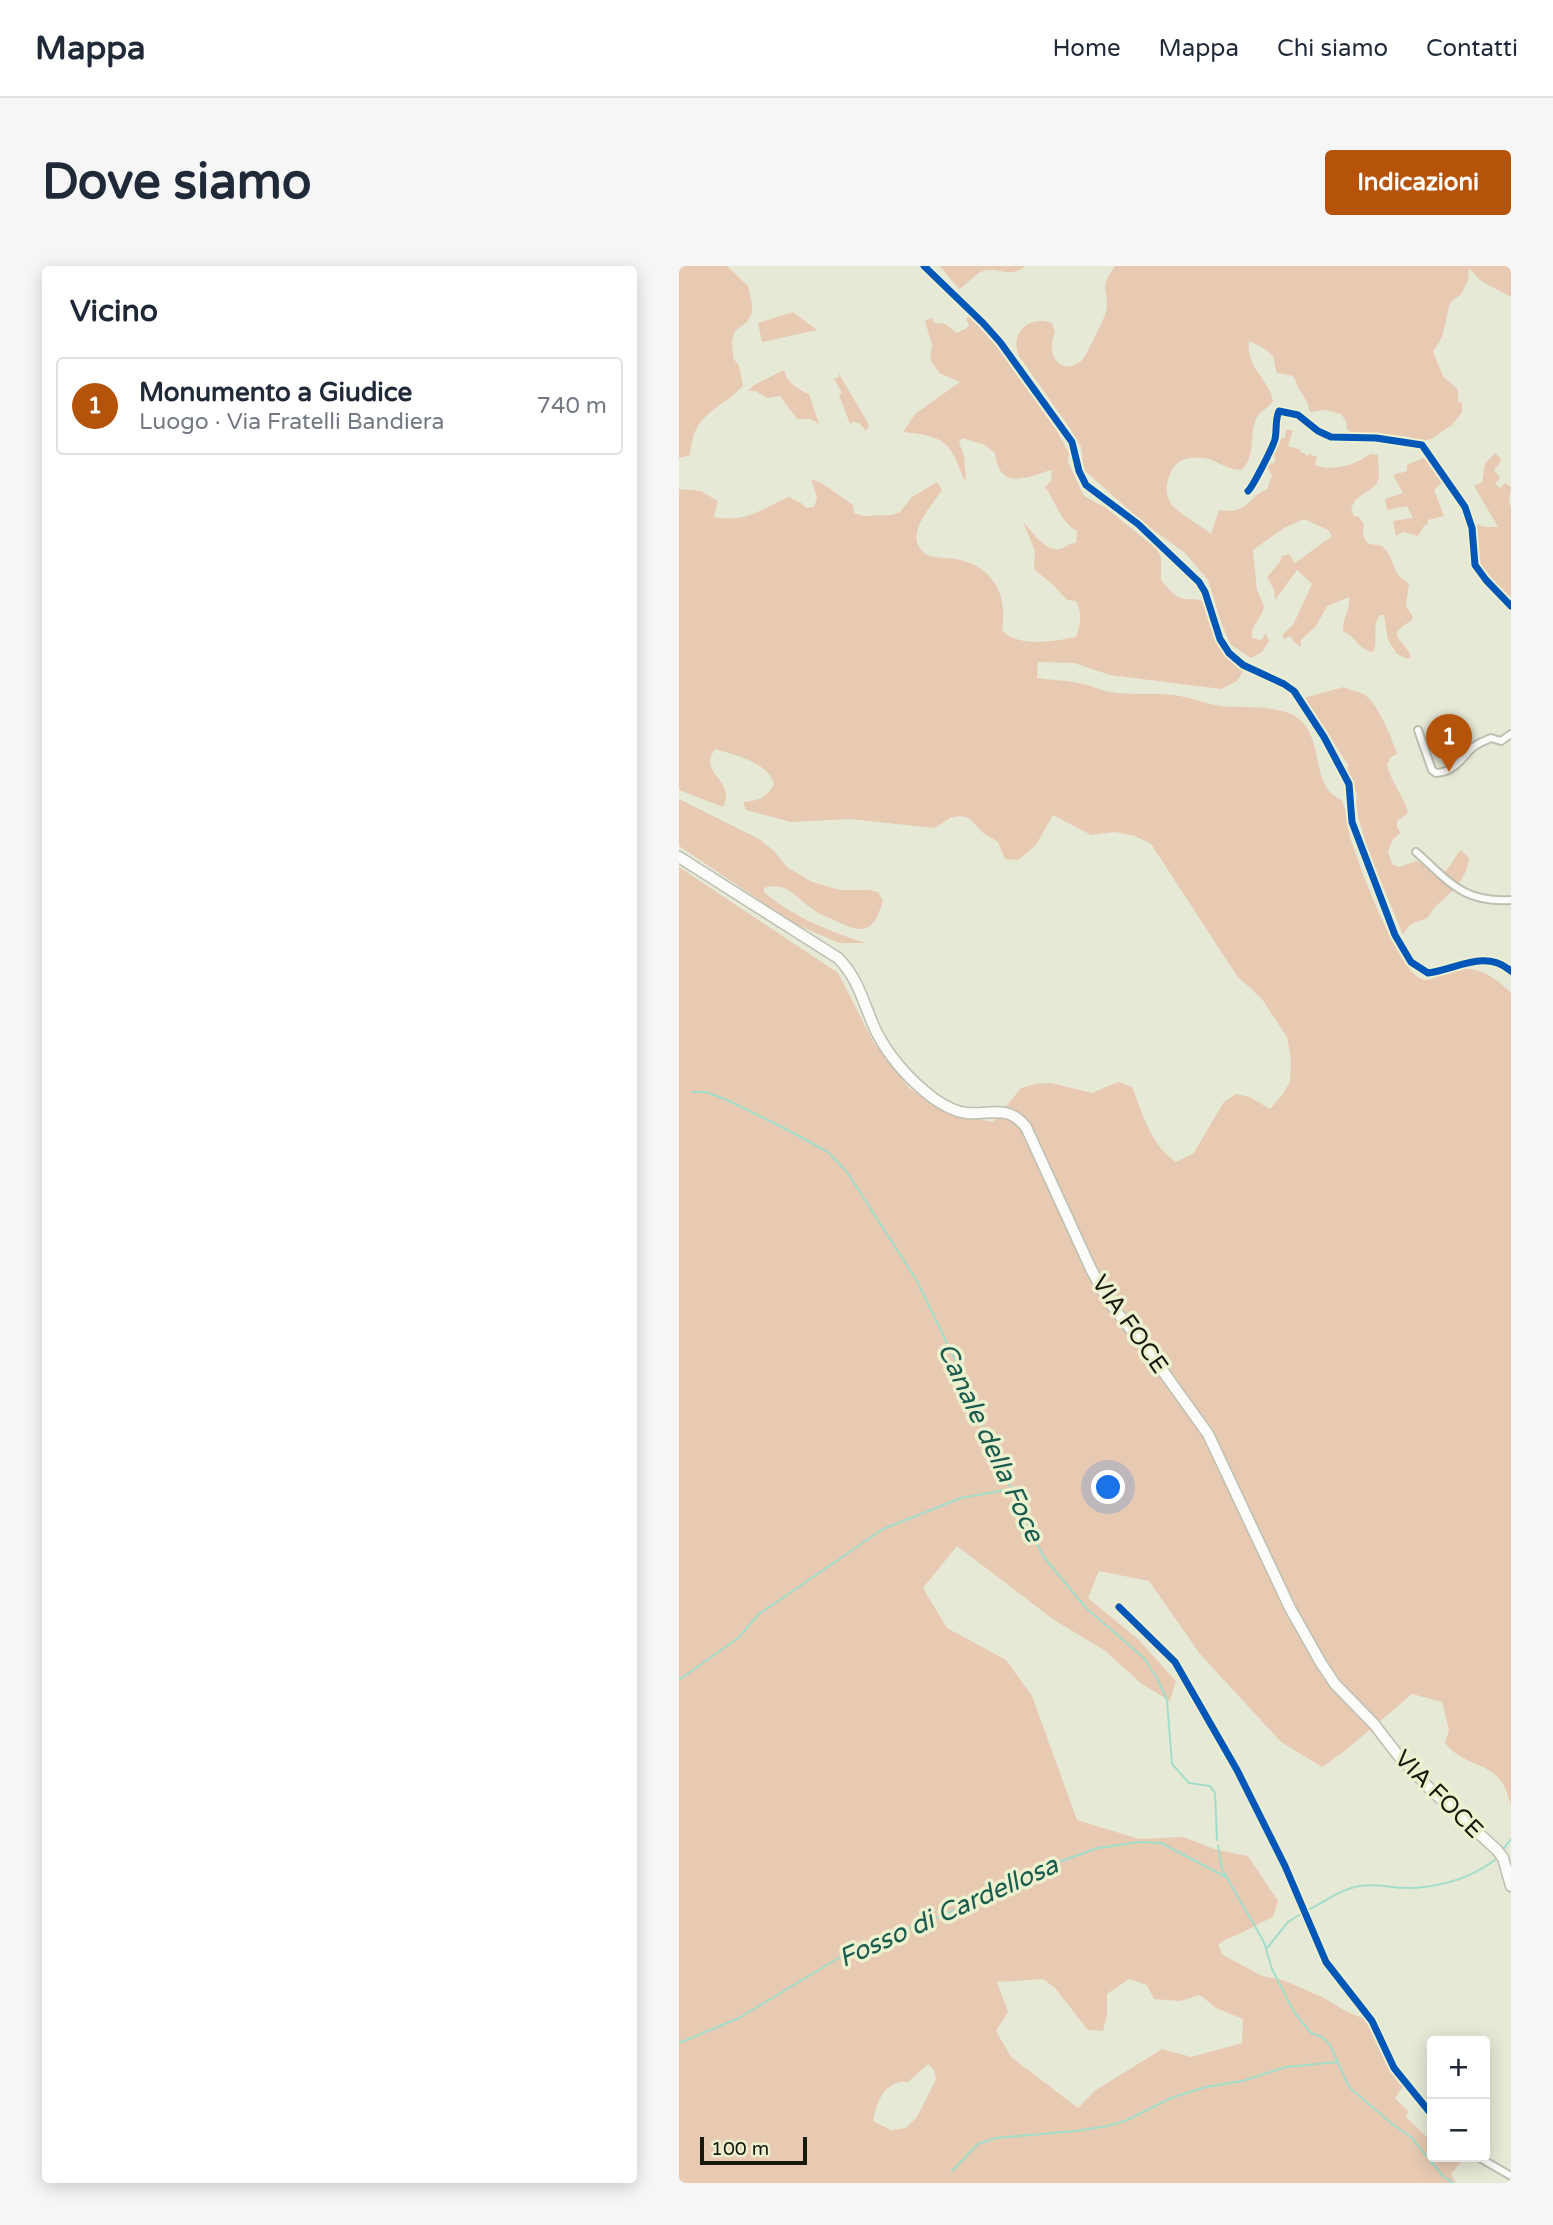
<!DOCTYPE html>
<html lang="it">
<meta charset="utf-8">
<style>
body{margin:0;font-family:"Varela Round",sans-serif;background:#f6f6f7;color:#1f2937}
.controls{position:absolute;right:21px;bottom:21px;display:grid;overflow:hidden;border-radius:7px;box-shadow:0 4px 18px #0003}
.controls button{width:63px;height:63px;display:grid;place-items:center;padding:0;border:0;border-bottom:2px solid #e0e1e3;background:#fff;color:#1f2937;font:35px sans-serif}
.scale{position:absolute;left:21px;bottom:18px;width:107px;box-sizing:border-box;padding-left:7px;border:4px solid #18190d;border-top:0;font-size:19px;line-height:24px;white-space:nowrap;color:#18190d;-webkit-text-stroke:5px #edf1cf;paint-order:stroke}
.you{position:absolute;left:430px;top:1222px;width:24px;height:24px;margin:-18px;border:5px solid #fff;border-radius:50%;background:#1a73e8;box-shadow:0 0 0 10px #1a73e833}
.badge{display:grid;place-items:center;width:46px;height:46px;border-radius:50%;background:#b45309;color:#fff;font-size:23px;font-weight:700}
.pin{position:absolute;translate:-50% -58px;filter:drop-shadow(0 2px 4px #0008)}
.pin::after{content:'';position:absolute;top:37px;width:24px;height:21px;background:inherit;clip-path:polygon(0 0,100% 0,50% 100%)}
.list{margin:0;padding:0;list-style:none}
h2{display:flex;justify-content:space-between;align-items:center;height:91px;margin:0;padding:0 28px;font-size:30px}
h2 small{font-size:23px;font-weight:400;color:#747a83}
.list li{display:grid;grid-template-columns:46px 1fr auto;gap:21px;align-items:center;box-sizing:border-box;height:98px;margin:0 14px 14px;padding:0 14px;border:2px solid #e0e1e3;border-radius:7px}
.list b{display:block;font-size:26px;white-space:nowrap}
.list p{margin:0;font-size:23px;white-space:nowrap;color:#747a83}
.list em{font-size:23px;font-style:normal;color:#747a83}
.map{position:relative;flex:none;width:832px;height:1917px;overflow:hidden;border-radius:7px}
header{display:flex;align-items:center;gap:42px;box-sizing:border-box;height:98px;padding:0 35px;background:#fff;border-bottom:2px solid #e0e1e3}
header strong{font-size:33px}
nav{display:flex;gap:38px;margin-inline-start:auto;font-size:24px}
.intro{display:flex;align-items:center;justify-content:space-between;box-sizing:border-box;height:168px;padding:0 42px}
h1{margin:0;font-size:49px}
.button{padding:18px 32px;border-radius:7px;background:#b45309;color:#fff;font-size:24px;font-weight:700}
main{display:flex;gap:42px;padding:0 42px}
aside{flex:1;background:#fff;border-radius:7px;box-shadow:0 4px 18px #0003}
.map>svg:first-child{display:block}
</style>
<header>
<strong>Mappa</strong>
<nav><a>Home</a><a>Mappa</a><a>Chi siamo</a><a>Contatti</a></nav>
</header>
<div class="intro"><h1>Dove siamo</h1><a class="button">Indicazioni</a></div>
<main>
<aside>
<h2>Vicino<small></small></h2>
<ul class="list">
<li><span class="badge">1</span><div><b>Monumento a Giudice</b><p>Luogo · Via Fratelli Bandiera</p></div><em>740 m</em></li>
</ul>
</aside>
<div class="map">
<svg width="832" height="1917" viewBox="0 0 832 1917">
<rect width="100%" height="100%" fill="#e7e9d7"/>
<g fill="#e8cab3" fill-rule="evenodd">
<path d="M0,0h48l21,20 4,18v9l-5,9 -12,9 -3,9 1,18 6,8 4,20c-27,27 -49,25 -53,69l-11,3z"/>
<path d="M261,0h86c-17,12 -21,3 -38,4 -12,1 -19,13 -29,19z"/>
<path d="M436,0h396v31l-30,-16 -12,-13 -1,13 -7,13 -11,9 -8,34 -9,15 10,24 15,14v11l4,2v9l-10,13 -21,14 -7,2 -20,-5 -54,-4 -3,-3 -1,-8 -5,-7 -15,-4 -16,2c-2,-9 -4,-12 -9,-20 -10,-14 1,-16 -24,-19 -2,-4 -2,-8 -3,-13 -2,-10 -16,-14 -25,-19 -3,29 19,35 24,60 -6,8 -16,12 -18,21 -6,18 1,32 -13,48 -18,0 -26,-12 -41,-12 -15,-1 -25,2 -31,16 -14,35 19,41 41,60l8,-24c30,5 28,-13 48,-21l5,-14 -4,-6 -5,-1 6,-6 4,2 3,-6 -4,-3 6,-17h7l1,-8h7l-5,16 13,4 -1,2 6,2v3l3,-3 8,3 -2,8c17,7 41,0 55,-11l8,1 1,22 -3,8 -21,15 -4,9 3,7 5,1 5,7c-1,7 -2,11 2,17 5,6 11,2 16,5 10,7 11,24 18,31 2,2 6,4 9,7l-3,22 7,11 -2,4c-27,15 -8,17 0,35l-3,3 -11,-5 -9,-14 -4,-25h-4c-9,12 -1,25 -7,37 -13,-1 -18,-16 -30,-21 -1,-12 8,-22 6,-34l-22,9 -11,20 -15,14v7l-6,-4 -5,-7 -6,3 -2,-4 11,-10 19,-41 -15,-14 -22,30 -1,-10 -7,-13 13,-15 2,-6 7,-2 6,9 37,-27 -4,-6 -24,-11 -20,9 -31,22 4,40 7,16 -1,5 -11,19v8l9,2 5,-7 3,8 -7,11 -11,6 -20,-13 -9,-20 -14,-45 -24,-28 -39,-28 -61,-54 -3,-23 -14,-23 -48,-68c-10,-23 10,-41 33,-33l3,10c-13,30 16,45 30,23 4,-7 20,-38 21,-45 4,-23 -9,-20 9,-45z"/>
<path d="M114,46l24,18 -55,12 -4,-19z"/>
<path d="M291,48l27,30 14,23 46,64 12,22 -1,9 16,34 22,12 50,40 5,9v23c7,8 13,18 25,19 8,1 10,-1 18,3 15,30 6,47 40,68l-7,11 -16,8 -111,-14 -36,-12 -36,-1 -1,16c14,2 28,2 42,5 11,2 20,7 31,9 21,3 43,1 64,3 16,2 31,9 47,11 21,2 56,-1 74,10 32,21 13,71 47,84 6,15 5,31 11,46 8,24 48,133 72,134 7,0 13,-4 20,-7 27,-11 47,1 66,20v812c-3,-7 -4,-14 -8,-21 -11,-21 -40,-18 -58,-41l4,-13 -7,-28 -30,-8 -66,56 -24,17 -41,-25 -81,-88 -51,-73 -50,-10 -11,27 50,41 38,42 -6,20 -28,-17 -38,-34 -50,-30 -97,-74 -34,42 24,40 59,32 26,36 45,124 62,19 44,-2 34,13 31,6 30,45 -5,16c-11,5 -18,9 -28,14 -10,6 -18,6 -27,14l5,10 39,21 21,4 39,17 27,16 14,5 7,6 25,51 9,10 -9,13 14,14 -3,5 26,25v15h33l-14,17 5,9h-777v-1316l159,106 36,70 35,45 37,24 47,10 28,-34 15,-4 15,-1 41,10 26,-11 14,5c11,27 19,59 44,75l17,-8 31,-52 12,-8 14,3 20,12 13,-15 7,-13 1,-22 -4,-22 -25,-38 -25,-23 -86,-132 -16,-8 -20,-4 -24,3 -38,-20 -17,30 -18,15 -13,-1 -7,-17 -16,-10 -13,-14 -9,-2 -10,2 -15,10 -85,-9 -59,3 -45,-12 -3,-8c15,-1 23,-4 31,-18 -6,-22 -39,-29 -59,-35 -18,26 22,30 8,58l-44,-17v-301l22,2 17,10 -4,16c34,6 46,-8 75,-20l12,6 5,5 8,-1 3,-9 -6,-19c17,5 27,17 42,26l1,8 9,3 29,-1 8,-3 12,-15 25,-15 5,8c-8,12 -22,28 -25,42 -2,8 2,19 10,23 10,4 23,2 33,5 34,8 48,36 42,70 15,18 53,11 74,7 5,-13 6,-24 0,-36l-9,-1 -15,-16 -18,-15 1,-18 -12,-29c8,9 24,31 37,27 7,-2 8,-6 16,-6l1,-12c-16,-8 -22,-30 -32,-44l6,-6 1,-11c-26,7 -52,22 -57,-17l-10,-8 -23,-7 -3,4 5,14 2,23 -2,1c-13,-39 -21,-44 -61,-48l12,-18 45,-32 -21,-9 -9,-14 2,-14 -7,-24 7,-3 2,5 11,1 12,9 10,-5 2,-3 -3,-6zM364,1713l12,9 33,42 15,1 4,-16v-21l22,-15 18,6 7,14 26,2 20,-6 16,13 27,11 -1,24 -51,14 -29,-8 -66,41 -18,18 -67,-51 -15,-26 12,-19 -11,-30zM249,1798l6,6 2,9 -19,38 -11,11 -15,2 -18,-9c4,-19 11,-41 35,-39z"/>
<path d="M103,105h3c0,10 15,20 24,23l10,30 -9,-5h-13l-17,-23 -13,2 -12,-7h-7l6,-6z"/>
<path d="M159,106l30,51 1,3 -3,5 -7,-8 -6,-1 -3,2 -11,-29 3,-2 -8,-14 5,-2z"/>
<path d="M816,187l7,7 -8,10 6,8 -5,6 5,4 5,-5 6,4 -2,15 2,5v96c-26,-27 -38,-39 -37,-79l12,3h12l-24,-41 8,-4 3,-18z"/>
<path d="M749,190l16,25 -10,9 10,26 -16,4v4l-4,2 -6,10 -15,-4 -7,4 -3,-15 19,-3v-2l-5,-10 -20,4 -2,-11 18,-6 -10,-18 14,-4v-6z"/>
<path d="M665,421c7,4 15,4 21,8 13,9 27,43 32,59l-6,3 -4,8c4,17 17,31 21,48l-11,8v6l4,6 -8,6 -5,12 4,13 7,3 18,-6 23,15c9,-5 13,-18 21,-26l8,8c-2,22 -19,35 -34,49 -2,2 -4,6 -6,9 -10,9 -17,1 -26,19l-36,-87 -9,-32 -2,-14 1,-7 -12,-26 4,-3 -45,-68z"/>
<path d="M0,533l80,40 15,12 13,16 25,15 28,8h29l9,2 5,9c-10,31 -18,34 -47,20 -8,-4 -18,-7 -25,-13 -16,-12 -25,-27 -47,-20v4c27,24 67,40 102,51h-27l-44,-19 -116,-78z"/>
</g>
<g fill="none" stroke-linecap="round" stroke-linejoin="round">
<g stroke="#a1ddc8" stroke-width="2">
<path d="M13,826h14l21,8 55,27 46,25 19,20 70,109 42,87 29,72 55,116 43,52 58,50 14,22 9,20 5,64 17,19 21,3 5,7 2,47"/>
<path d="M0,1414l59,-42 21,-24 124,-85 78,-31 49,-9"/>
<path d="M539,1580l4,23 42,73 8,27 22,43 17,21 11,4 8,8 19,42 43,37 19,13 32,39 10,7"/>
<path d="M825,1582l7,-9"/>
<path d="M631,1643c18,-9 30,-20 50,-23 18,-3 36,3 54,2 29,-2 59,-11 82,-29"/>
<path d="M588,1682l21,-26 11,-7"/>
<path d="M0,1777l60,-25 116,-70 94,-35 67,-36 82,-29 42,-6 21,1 65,34"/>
<path d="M273,1905l26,-27 18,-6 79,-7 32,-5 18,-5 46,-23 35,-11 36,-6 44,-14 51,-5"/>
</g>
<defs>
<g id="minor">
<path d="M245,0l59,57 17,19 72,100 7,29 7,14 52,39 61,58 6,10 15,47 9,14 14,12 41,19 10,7 30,46 25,47 3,38 43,113 16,27 17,11c29,-4 57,-24 83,-2"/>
<path d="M569,225c4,-3 25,-44 27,-52 2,-9 0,-20 4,-28l19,4 20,16 13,6 45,1 46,7 43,62 7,21 3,37 11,15 25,26"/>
<path d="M739,464l14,40 4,3c17,-1 24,-12 34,-23 5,-6 14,-9 21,-12l10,3 10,-7"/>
<path d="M737,586c33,29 46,51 95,48"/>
<path d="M440,1341l56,55 62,108 48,96 41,96 46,59 22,47 38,47"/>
<path d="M799,1891l33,19"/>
</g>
<path id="secondary" d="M0,591l159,101c22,22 26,49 39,75 13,25 34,48 56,65 10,7 22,14 34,15 25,2 40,-9 59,14l65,142 18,33 46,58 53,74 82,174 31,55 14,21 39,40 23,30 33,35 67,61 6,8 8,28"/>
</defs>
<use href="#minor" stroke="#bdbfb0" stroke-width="10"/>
<use href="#secondary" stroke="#bdbfb0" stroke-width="13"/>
<use href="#minor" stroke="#fbfcf9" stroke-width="6"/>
<use href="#secondary" stroke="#fbfcf9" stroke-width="10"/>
<defs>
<g id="cycleway">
<path d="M245,0l59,57 17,19 72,100 7,29 7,14 52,39 61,58 6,10 15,47 9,14 14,12 41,19 10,7 30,46 25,47 3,38 43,113 16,27 17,11c29,-4 57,-24 83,-2"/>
<path d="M569,225c4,-3 25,-44 27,-52 2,-9 0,-20 4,-28l19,4 20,16 13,6 45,1 46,7 43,62 7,21 3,37 11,15 25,26"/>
<path d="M440,1341l56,55 62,108 48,96 41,96 46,59 22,47 38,47"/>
</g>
</defs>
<use href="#cycleway" stroke="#edf1cf" stroke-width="11"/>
<use href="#cycleway" stroke="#0057b8" stroke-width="7"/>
</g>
<g text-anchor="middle" stroke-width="7" stroke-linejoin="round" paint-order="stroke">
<g font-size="24" fill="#18190d" stroke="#edf1cf">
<text transform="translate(451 1058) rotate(55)" y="8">VIA FOCE</text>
<text transform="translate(760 1528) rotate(45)" y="8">VIA FOCE</text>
</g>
<g font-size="26" font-style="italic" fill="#175c4e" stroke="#edf1cf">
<text transform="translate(312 1176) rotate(65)" y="9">Canale della Foce</text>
<text transform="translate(269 1645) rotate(-24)" y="9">Fosso di Cardellosa</text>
</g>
</g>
</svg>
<div class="controls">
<button>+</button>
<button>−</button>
</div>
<div class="scale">100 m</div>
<div class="you"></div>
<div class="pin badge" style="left:770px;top:506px">1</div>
</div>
</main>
